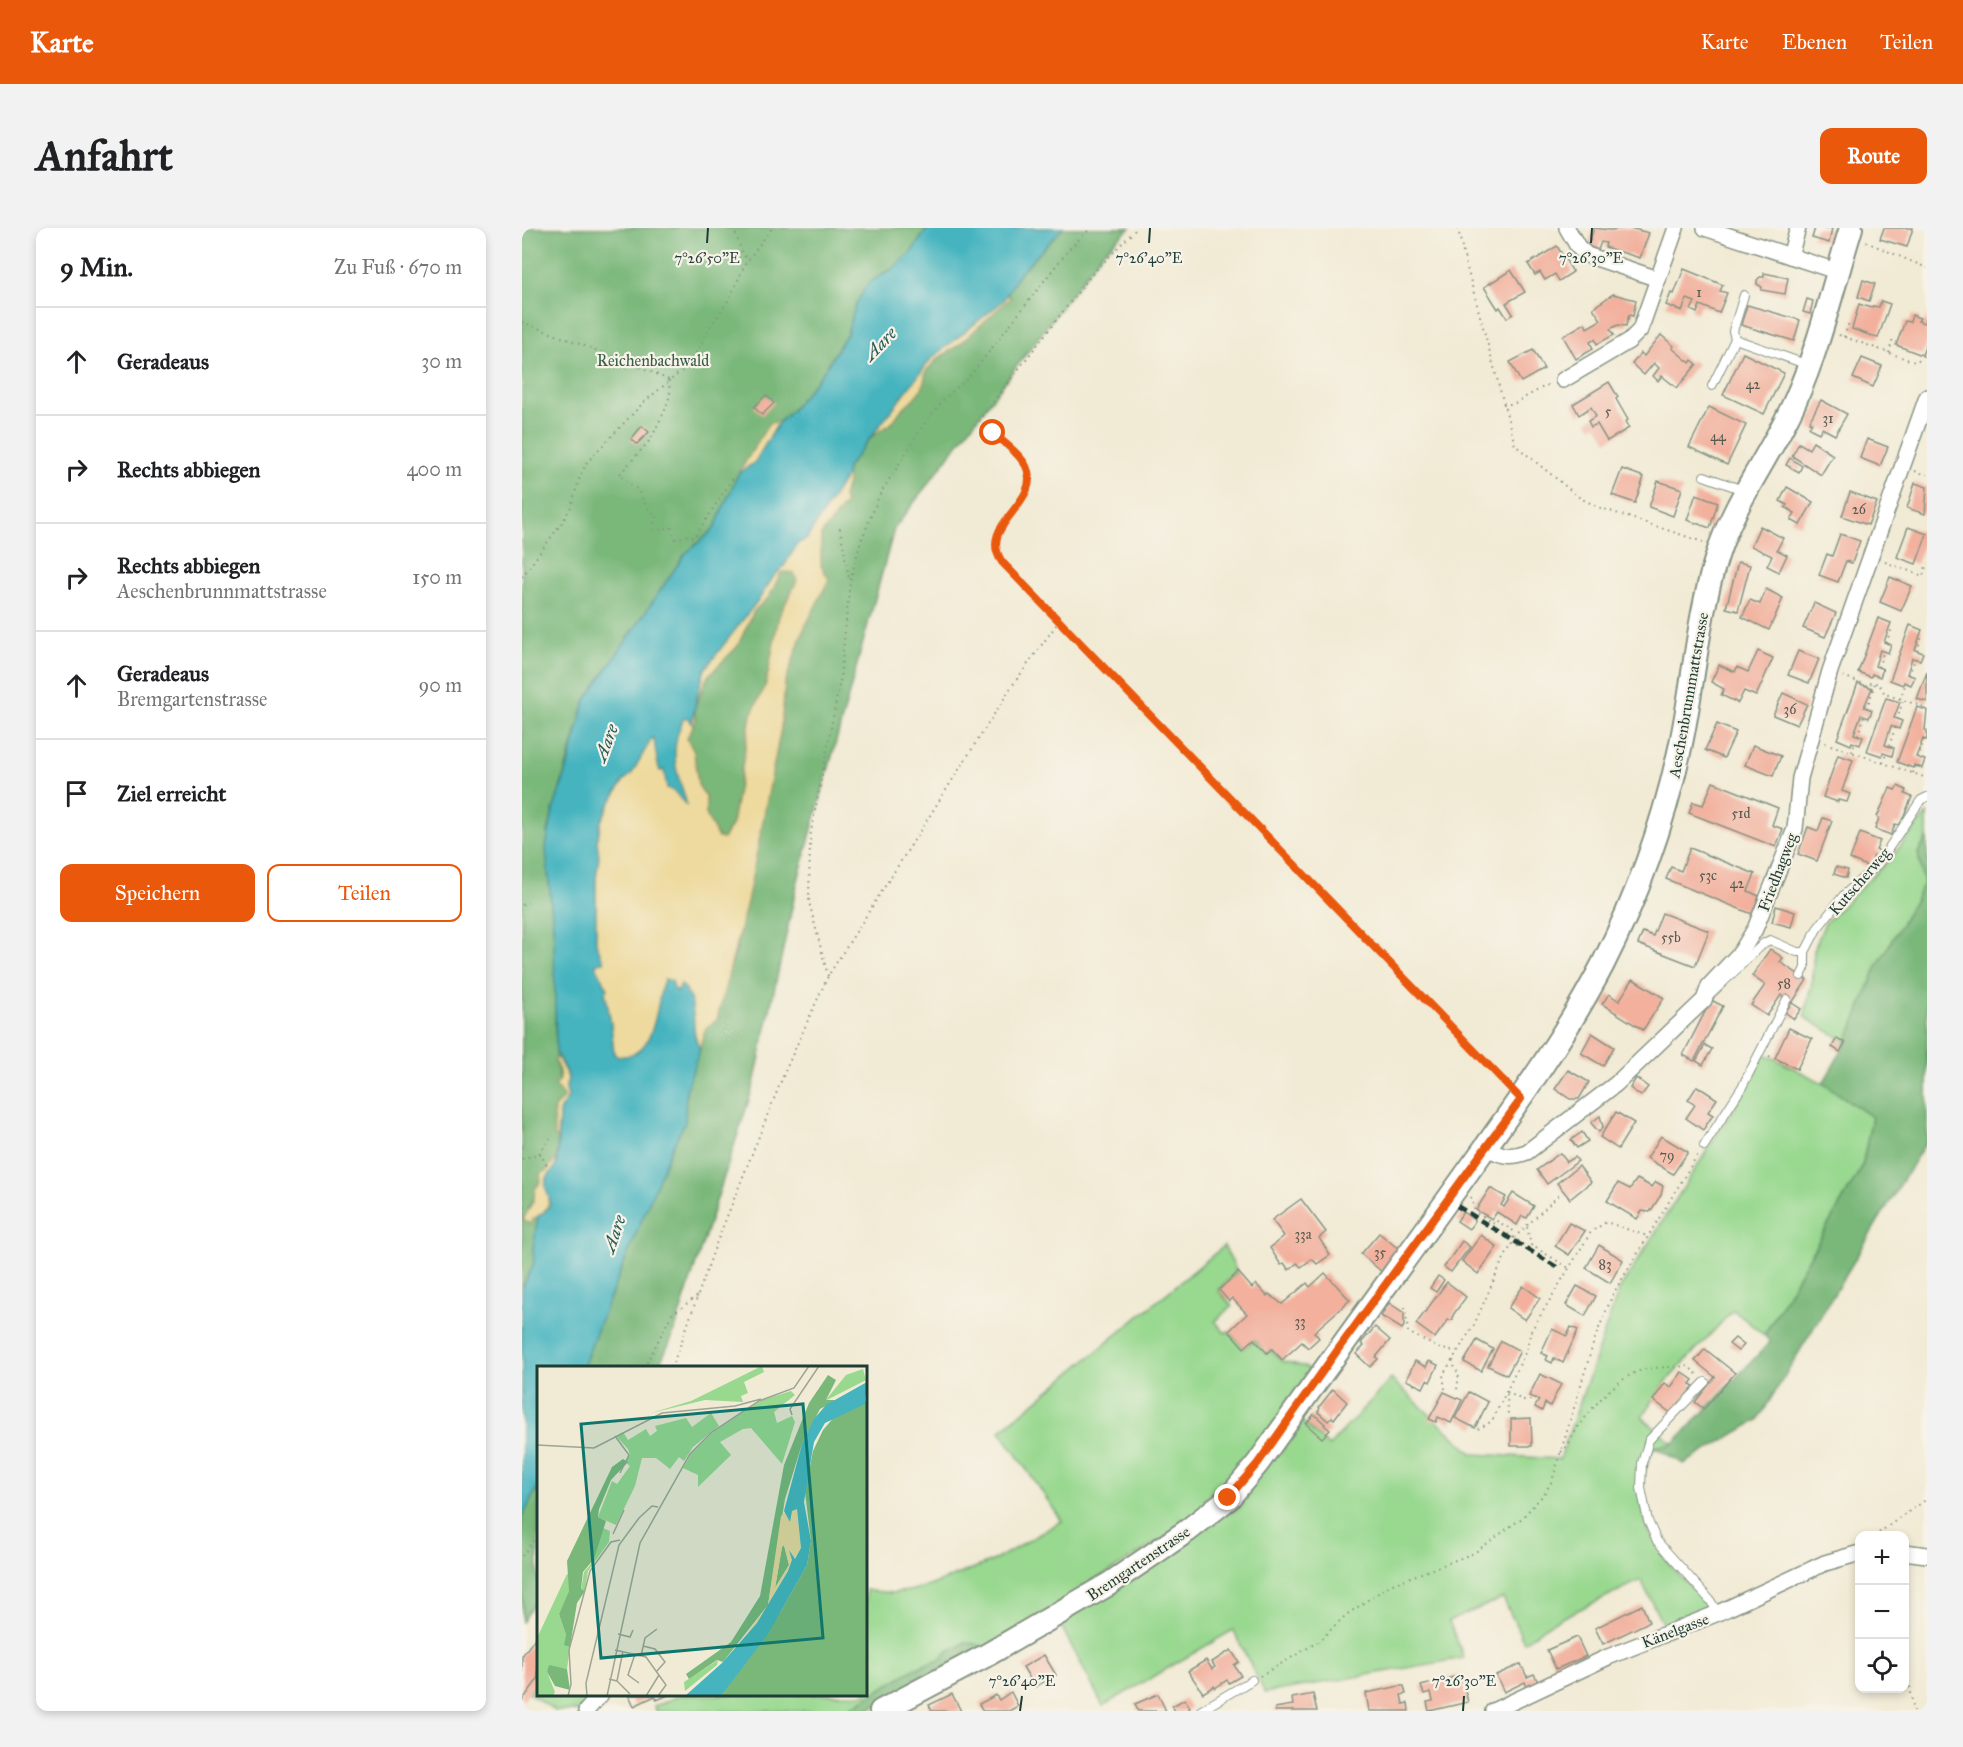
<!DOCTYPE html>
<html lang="de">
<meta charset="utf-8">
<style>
body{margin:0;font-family:"IM FELL Great Primer",serif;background:#f2f2f2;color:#202124}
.controls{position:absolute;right:18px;bottom:18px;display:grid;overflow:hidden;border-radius:12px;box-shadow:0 3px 9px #0003}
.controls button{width:54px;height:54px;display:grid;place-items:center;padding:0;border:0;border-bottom:2px solid #e0e0e0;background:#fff;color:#202124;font:30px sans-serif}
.stop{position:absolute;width:18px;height:18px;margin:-14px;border:4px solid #ea580c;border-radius:50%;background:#fff}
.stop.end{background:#ea580c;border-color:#fff;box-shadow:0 2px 6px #0008}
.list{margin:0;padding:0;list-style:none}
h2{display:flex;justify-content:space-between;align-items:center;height:78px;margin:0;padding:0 24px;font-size:26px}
h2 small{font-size:20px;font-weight:400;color:#757577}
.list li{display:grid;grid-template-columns:39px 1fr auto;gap:18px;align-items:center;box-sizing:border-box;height:108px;padding:0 24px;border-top:2px solid #e0e0e0}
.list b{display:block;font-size:22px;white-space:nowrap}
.list p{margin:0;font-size:20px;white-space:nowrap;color:#757577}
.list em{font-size:20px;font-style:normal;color:#757577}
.actions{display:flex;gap:12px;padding:18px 24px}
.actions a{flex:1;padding:14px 0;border:2px solid #ea580c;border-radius:12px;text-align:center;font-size:21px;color:#ea580c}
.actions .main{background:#ea580c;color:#fff}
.icon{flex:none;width:33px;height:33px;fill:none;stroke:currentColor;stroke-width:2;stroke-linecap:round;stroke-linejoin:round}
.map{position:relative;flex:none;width:1405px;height:1483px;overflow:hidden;border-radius:12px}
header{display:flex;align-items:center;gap:36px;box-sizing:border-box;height:84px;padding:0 30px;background:#ea580c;color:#fff}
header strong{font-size:28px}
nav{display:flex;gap:33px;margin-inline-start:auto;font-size:21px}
.intro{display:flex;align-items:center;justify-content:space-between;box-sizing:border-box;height:144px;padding:0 36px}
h1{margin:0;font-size:42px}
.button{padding:15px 27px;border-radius:12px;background:#ea580c;color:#fff;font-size:21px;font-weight:700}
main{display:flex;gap:36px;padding:0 36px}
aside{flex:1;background:#fff;border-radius:12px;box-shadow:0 3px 9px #0003}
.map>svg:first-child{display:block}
</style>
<header>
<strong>Karte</strong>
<nav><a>Karte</a><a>Ebenen</a><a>Teilen</a></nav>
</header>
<div class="intro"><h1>Anfahrt</h1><a class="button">Route</a></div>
<main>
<aside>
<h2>9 Min.<small>Zu Fuß · 670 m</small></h2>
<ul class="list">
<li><svg class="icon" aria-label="ahead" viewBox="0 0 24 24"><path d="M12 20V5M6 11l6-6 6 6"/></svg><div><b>Geradeaus</b></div><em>30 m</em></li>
<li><svg class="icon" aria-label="right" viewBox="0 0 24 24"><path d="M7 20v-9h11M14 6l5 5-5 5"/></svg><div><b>Rechts abbiegen</b></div><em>400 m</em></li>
<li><svg class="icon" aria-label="right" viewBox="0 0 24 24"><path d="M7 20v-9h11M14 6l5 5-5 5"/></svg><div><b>Rechts abbiegen</b><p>Aeschenbrunnmattstrasse</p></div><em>150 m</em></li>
<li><svg class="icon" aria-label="ahead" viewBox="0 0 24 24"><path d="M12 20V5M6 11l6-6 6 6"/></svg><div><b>Geradeaus</b><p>Bremgartenstrasse</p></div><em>90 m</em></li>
<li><svg class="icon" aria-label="arrive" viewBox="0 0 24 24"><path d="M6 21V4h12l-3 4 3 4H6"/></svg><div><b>Ziel erreicht</b></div></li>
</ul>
<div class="actions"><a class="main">Speichern</a><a>Teilen</a></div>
</aside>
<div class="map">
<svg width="1405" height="1483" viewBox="0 0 1405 1483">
<rect width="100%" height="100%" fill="#f7f3e8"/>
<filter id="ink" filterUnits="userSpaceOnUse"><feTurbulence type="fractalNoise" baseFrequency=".0167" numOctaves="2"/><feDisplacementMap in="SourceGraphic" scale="12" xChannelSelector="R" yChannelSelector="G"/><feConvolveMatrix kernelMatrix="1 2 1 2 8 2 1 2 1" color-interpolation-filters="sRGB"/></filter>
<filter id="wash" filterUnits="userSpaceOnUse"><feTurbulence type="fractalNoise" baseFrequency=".008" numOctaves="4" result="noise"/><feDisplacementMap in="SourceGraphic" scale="24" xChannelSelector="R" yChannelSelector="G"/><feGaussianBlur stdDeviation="1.35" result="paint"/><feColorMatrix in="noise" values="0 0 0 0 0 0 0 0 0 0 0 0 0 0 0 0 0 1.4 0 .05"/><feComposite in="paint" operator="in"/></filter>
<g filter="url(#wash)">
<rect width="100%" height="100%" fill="#f1ead4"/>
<g fill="#98d88f" stroke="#5c8a62" stroke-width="1.5">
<path d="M1405,586v24l-9,15 6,31 -48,84 -29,74 -43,-25 8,-35 2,-32 11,-27 64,-63z"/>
<path d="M1241,825l60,30 49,34 -10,50 -98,168 -31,-25 -68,73 -23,34 31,27 -19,3 -16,43 10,39 24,39 44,44 -48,23 -27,-55 -90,43 -27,19 -21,-44 -54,23 15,37 -199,35 -32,-63 -130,76 -44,-84 131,-87 108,-117 31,28 62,-67 82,75 87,5 59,-169 118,-187z"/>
<path d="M702,1018l13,26 -19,18 14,16 -17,15 10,12 3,-2 16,17 10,-8 12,14 5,-4 11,11 24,6 6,7 -77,107 -52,45 -198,123 -20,-7 -6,5 -10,3 -9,10 -17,5 -72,43 2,3h-197l-2,-5 27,-11 185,-1v-104l25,3 18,-2 23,-6 65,-26 65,-38 -62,-90z"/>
<path d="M16,1453v13l58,1 -14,16h-27l-26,-18z"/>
</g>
<g fill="#7ab87a" stroke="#4c7a57" stroke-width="1.5">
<path d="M0,0h406l-18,26 -18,15 -11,5 -25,30 -9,29 -23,38 -34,41 -11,10 -10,2 -31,50 -24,55 -29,25 -100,147 -37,130c-3,36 4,71 6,106 3,31 2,62 1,93 0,9 4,25 0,31 5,12 3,24 9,36l-2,5 -7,4 -1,29 3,3v19l-22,32 -1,10 -6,9 5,11 5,-1 -5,30 1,15 -12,26z"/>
<path d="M541,0h67l-28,25 -208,276 -97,355 -43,200 -82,254 -14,29 -75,1 19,-51 68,-166 15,-29 1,-31 20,-63 29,-73 46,-227 4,-45 18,-52 18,-65v-31l24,-31 -2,-7 5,-18 -2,-3 1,-8 11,-17 14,-15 20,-13 9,-13 13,-12 9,-11 2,-15 12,-12 23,-16 50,-47 -4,-4 13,-19z"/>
<path d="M264,343l8,2 3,8 -18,35 -13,68 -15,31 -19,109 -9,15 -5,-1 -12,-24v-17l-8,-11 -4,-34 -7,-14 9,-18 -2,-11 14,-33 29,-29 17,-36 15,-15 12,-23z"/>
<path d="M1405,610v302l-169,280 -74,44 -30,-17 19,-3 97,-102 -6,-7 98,-168 10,-50 -49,-34 24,-41 29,-74 48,-84 -6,-31z"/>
<path d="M16,1258v111l-16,24v-103z"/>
<path d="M443,1414l14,3 6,4 -79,43 -40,19h-13l-2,-4 63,-38 26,-9 9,-10 10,-3z"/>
</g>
<g fill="#eeda9e" stroke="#868c69" stroke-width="1.5" fill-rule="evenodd">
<path d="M484,65l4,5 -50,46 -23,15 -11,12 -3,16 -9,11 -13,12 -9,13 -20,13 -13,15 -12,17 -1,8 2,3 -5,18 2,7 -24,31v31l8,13 -26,52 -18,52 -4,45 -33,170 -31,122 -11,8 -10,31 -79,39 -20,-122 -2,-24 2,-111 4,-20 38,-76 51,-61 229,-323zM264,344l8,1 3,8 -18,35 -13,68 -15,31 -19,109 -9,15 -5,-1 -12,-24v-17l-8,-12 -4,-33 -7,-14 9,-18 -2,-11 3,-9 11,-24 29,-29 17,-36 15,-14 12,-24z"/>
<path d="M257,194l-24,40 -17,12 31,-51z"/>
<path d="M35,829l12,23 -3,5 2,14 -8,10 -3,29 -3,-2v-28l10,-11 -9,-12 5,-5 -1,-9 -4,-10z"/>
<path d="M35,929l-2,11 -9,11c5,18 6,32 -13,40l-2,5 -8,-4 11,-21 1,-10 6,-8 -1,-8 6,-2z"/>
</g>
<path fill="#45b4bf" stroke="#32787a" stroke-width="1.5" d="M406,0h135l-44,46 -16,27 -72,58 -84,109 -1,8 -40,64 -8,3 -14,23 -10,10 -15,23 -54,70 -9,31 -4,24 -3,-6h-5c-11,21 -12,41 -4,64 2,8 6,14 6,23l-11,-13 -8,-4 -3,-18 -4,1c-4,-10 -4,-21 -6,-32l-2,-1 -21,37 -7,5 -15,25 -8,16 -4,20 2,15 -3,22v65l8,19 -8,1v3l12,23 -3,2 6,33 3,29 2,3c38,5 40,-44 46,-71l3,-6 7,2 2,8 4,3 3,-7 5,4c0,6 4,7 5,13 5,16 0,32 9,47l-14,42 -1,31 -15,29 -68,166 -19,50 -45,1v118l-16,32v-229l12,-26 -1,-15 5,-32c24,-14 4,-20 8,-35 1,-6 8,-10 10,-16 4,-14 1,-31 3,-46 0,-3 -1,-7 1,-9 3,-9 12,-10 6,-20l2,-14 -12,-23 -2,-117 -8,-88 7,-38 13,-37 19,-72 100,-147 29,-25 24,-55 17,-12 24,-40 11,-10 34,-41 23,-37 9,-30 12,-21 24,-14 18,-15z"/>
<g id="blocks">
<g fill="#f2b09d">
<path d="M1072,0l16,2 20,-2 19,5 -9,25 -35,-11 1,-4 -5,-1 -3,8 -10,-4z"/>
<path d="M1293,0h17l-3,15 -17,-5z"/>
<path d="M1362,0h29l-6,19 -27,-8z"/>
<path d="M1035,18l16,26 -14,9 -4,-7 -10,6 -5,-8 -5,3 -7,-11z"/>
<path d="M1162,41l39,16 -3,6 7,2 -8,20 -19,-8 -3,8 -6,-3 4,-8 -8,-3 -5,12 -16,-6 5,-12 3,1z"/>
<path d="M989,42l14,22 -19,11 7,11 -6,4 -7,-11 -2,2 -14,-22z"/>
<path d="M1242,45l24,5 -3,16 -24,-4 1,-3 -5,-3v-4l3,-3h4z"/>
<path d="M1341,52l12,4 -6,17 -11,-4z"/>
<path d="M1091,66l23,6 -3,16 -4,-1 -3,11 -8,-1 -8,4 4,6 -17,9 -2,-5 -5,3 3,7 -17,10 -13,-23 22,-13 2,5 14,-8 -8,-12z"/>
<path d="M1285,71l6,2 -3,13 -7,-2z"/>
<path d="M1359,73l9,3 -12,34 -26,-9 7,-25 12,4 2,-2 6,1z"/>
<path d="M1225,77l53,15 -6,21 -53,-16z"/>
<path d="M1390,87l8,3 -2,3 6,2 3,-7v26l-5,13 -26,-10 9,-24 5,1z"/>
<path d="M1139,107l13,11 -2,2 18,15 2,-3 5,4 -20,24 -15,-12 -4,5 -5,-5 6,-8 -5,-5 -10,12 -12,-11 9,-11 3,3z"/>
<path d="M1011,122l11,19 -23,13 -11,-20z"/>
<path d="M1221,125l41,20 -20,41 -41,-19z"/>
<path d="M1340,130l20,8 -9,21 -20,-9z"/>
<path d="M1087,154l9,15 -2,2 12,21 -3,2 4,6 -22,13 -10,-17 -6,3 -3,-6 8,-5 -5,-9 -12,8 -6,-11z"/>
<path d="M244,167l8,8 -12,12 -8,-8z"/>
<path d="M1299,172l26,14 -12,21 -13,-7 -3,5 -10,-5 3,-5 -3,-1z"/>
<path d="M1187,179l37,18 -19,40 -38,-18z"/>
<path d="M120,198l7,6 -12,12 -6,-5z"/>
<path d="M1345,211l21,8 -8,19 -20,-8z"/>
<path d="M1291,214l20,13 -12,20 -29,-19 7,-13 10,6z"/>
<path d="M1268,230l12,8 -3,6 -13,-7z"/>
<path d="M1100,241l22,8 -9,26 -23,-8z"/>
<path d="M1136,253l24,8 -9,27 -24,-9z"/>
<path d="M1393,255l12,4 -2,27 -18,-6z"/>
<path d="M1265,259l26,15 -13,23 -9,-5 4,-7 -10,-6 2,-2 -7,-4z"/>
<path d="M1328,264l27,10 -9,23 -26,-9z"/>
<path d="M1174,266l22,8 -8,26 -23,-8z"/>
<path d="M1238,298l23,12 -6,12 10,5 -8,17 -12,-6 5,-10 -21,-10z"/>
<path d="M1386,299l19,7 -11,30 -19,-7z"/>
<path d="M1318,306l20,7 -8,22 -6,-2 -8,21 -19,-7 8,-21 5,2z"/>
<path d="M1216,334l12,3 -12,46 -12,-3z"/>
<path d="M1368,349l22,9 -11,25 -21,-9z"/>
<path d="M1244,361l17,9 -14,32 -27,-13 8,-17 10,4z"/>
<path d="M1292,375l22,10 -11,24 -22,-9z"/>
<path d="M1356,390l13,5 -7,19 7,3 -3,8 -8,-3 -5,16 8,3 -3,8 -8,-3 -1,3 -13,-5z"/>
<path d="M1388,397l12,5 -7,20 8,3 -3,7 -8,-2 -5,16 8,3 -4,8 -7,-3 -1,3 -13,-5z"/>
<path d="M1236,423l15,7 -17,38 -12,-5 -6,12 -17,-8 3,-6 -13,-7 8,-17 16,7 2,-5 11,5z"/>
<path d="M1276,423l21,8 -10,24 -21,-8z"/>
<path d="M1405,444v30l-10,-3z"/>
<path d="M1336,455l14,5 -8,19 8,3 -3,8 -8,-3 -7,19 9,3 -3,8 -8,-3 -1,3 -14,-6z"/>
<path d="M1261,465l24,11 -10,21 -24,-10z"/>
<path d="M1364,470l14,4 -6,16 8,3 -3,8 -8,-3 -6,19 9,3 -2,8 -9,-3 -1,3 -15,-5z"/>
<path d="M1395,479l10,3 -2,20 2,1v9l-4,-1 -7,18 9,3 -3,8 -8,-3 -1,3 -16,-6z"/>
<path d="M1195,496l19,8 -12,26 -19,-8z"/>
<path d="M1231,517l28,11 -8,20 -28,-11z"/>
<path d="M1316,527l15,5 -11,31 8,3 -3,8 -9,-2v2l-15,-5z"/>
<path d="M1191,554l65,26 -6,17 11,4 -7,18 -87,-34 4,-11 10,3z"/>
<path d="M1376,558l8,4 -1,4 7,3 -12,28 -5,-1 -4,11 -16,-6 4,-11 -2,-1 13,-29 5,2z"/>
<path d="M1301,590l9,3 -15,40 -19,-7 10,-27 10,4z"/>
<path d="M1338,605l20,8 -4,9 4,1 -2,7 -4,-2 -5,11 -19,-8z"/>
<path d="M1168,620l65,26 -7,17 11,5 -7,18 -86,-35 5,-12 10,4z"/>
<path d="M1314,639l12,3 -2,8 -12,-4z"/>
<path d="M1254,678l19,6 -4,15 -19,-5z"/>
<path d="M1140,685l47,18 -14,35 -57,-22 5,-12 10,4z"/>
<path d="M1248,721l13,9 -3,4 27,18 -15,23 -11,-8 -14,21 -16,-11 14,-20 -13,-9z"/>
<path d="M1111,751l31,19 -21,32 -41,-26 7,-10 10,7z"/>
<path d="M1189,772l12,6 -29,55 -11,-6z"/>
<path d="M1270,775l9,6 -7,10 -9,-7z"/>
<path d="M1267,800l23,11 -15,30 -22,-11z"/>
<path d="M1070,805l22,14 -11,19 -22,-13z"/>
<path d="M1315,810l8,5 -5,9 -8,-5z"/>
<path d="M1183,817l7,4 -9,16 -7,-4z"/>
<path d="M1046,842l21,12 -10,17h-9l-15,-10z"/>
<path d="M1114,850l12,9 -7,9 -11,-8z"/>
<path d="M1175,858l20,13 -9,13 5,3 -10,15 -17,-12 9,-13 -7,-5z"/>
<path d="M1094,884l18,11 -16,26 -18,-12z"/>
<path d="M1078,888l3,11 -4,5 -8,-9z"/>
<path d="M1060,904l6,9 -11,7 -6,-8z"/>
<path d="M1139,908l27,16 -15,22 -26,-16z"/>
<path d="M1038,925l7,9 8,-5 3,4 -31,23 -10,-14z"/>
<path d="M1057,938l12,16 -21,17 -13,-16z"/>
<path d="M1115,951l15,8 4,-5 7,4 -2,9 -11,17 -8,-1 -5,8 -30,-18 11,-18 12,6z"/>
<path d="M968,960l16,9 -5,8 3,2 9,-14 21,13 -7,12 -5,-2 -5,9 -20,-13 -5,7 -16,-9z"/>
<path d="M779,971l25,33 -7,6 11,17 -13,9 -5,-5 -11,8 -4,-4 -8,7 -5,-7 -3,2 -11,-17 14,-12 -12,-16z"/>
<path d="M941,984l12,9 -6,8 -12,-8z"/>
<path d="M1047,995l16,8 -16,24 -14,-9z"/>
<path d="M857,1005l21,17 -18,22 -21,-18z"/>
<path d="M959,1007l16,12 -19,27 -16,-13z"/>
<path d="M940,1013l8,6 -19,25 -7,-5z"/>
<path d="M1077,1017l24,15 -13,23 -24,-15z"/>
<path d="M716,1044l14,16 4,-4 11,12 2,-2 13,10 25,-21 3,4 15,-14 25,27 -36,32 5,6 -11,10 -6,-6 -20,18 -10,-11 -5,4 -13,-14 -10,9 -15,-17 18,-17 -15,-16 -3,3 -10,-11z"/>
<path d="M916,1048l6,4 -8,12 -6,-4z"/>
<path d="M925,1054l19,15 -13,18v5h-5l-13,18 -19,-14z"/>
<path d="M1001,1058l17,12 -15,22 -17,-12z"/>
<path d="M1055,1058l19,10 -11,20 -19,-11z"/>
<path d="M867,1075l15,10v13l-2,3 -21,-13z"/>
<path d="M853,1099l15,13 -14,17 2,2 -8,8 -14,-13 8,-8 -3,-3z"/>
<path d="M1049,1099l7,3 -15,33 -9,-5 -2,5 -6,-3 2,-4 -7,-3 11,-24 15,7z"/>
<path d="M1213,1110l9,7 -6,6 -9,-7z"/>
<path d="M955,1112l16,9 -12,22 -17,-9z"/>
<path d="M979,1113l19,10 -13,24 -19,-9z"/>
<path d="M1183,1121l30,24 -31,36 -9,-7 20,-25 -20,-16z"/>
<path d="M893,1133l11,6 3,-6 9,4 -8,17 -3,-2 -4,8 -17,-8z"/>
<path d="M1160,1144l11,8 -3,4 4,2 -23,27 -18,-13 12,-17 6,4z"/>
<path d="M1018,1146l21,10 -11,22 -5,-3 -3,8 -7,-4 4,-7 -10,-4z"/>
<path d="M811,1161l14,13 -13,17 -2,-2 -4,4 -10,-9 2,-4 -1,-1z"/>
<path d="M922,1164l18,8 -11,23 -13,-6 -2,5 -7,-3z"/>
<path d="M947,1164l19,10 -13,26 -20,-10z"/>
<path d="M792,1186l11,10 -1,1 6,5 -8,8 -16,-14z"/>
<path d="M1009,1190l1,28h-21v-27z"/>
<path d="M1120,1377l7,17 -46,22 -8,-16z"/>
<path d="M16,1406v45l-16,22v-45z"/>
<path d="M1055,1409l9,19 -30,13 -9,-19z"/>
<path d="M709,1422l8,12 -5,3 7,11 -12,7 -2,-3 -12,8 -1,-2 -11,7 -15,-22 18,-11 6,9 3,-2 -3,-5z"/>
<path d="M522,1427l12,20 -21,12 -12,-20z"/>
<path d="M999,1436l6,13 7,-3 4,8 -11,5 -2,-5 -21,10 -8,-17z"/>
<path d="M939,1447l7,27 -39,9 -2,-9 6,-1 -2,-9 -7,2 -3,-8z"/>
<path d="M878,1458h4l2,8 -5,1 2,9 5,-1 1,8h-40l-3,-18z"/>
<path d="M489,1464l7,14 -9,5h-26l-4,-7 17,-9 3,5z"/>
<path d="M430,1466l9,17h-29l-3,-6z"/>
<path d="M636,1466l8,17h-28l-3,-7z"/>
<path d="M791,1466l4,17h-42v-3l18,-3 -1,-7z"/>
<path d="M107,1467h39l-11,5 -2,-4 -21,10z"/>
<path d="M663,1471l5,9 -4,3h-11l-3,-5z"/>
</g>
</g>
</g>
<g filter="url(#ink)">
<use href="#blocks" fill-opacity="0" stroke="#889484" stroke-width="1.5"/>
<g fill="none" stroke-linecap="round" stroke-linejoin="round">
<defs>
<g id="lane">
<path d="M1213,111l-2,-8 11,-36"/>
<path d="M1190,158l23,-47 73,26"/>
<path d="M1182,248l39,14"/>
<path d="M1279,748l4,-8v-16"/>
<path d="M1187,768l55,-53 6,-3 27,12h8l12,-23 26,-33 35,-32 43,-64 6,-3"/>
<path d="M1182,918l38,-59 45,-88"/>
<path d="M1183,1154l-56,58 -7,23 -1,25 7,33 9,20 53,59 8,13"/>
<path d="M678,1483l52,-31"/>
</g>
<g id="street">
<path d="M1045,0l11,19 9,8 71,24"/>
<path d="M1183,0l134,44"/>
<path d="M1268,28l8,-28"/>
<path d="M1041,152l66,-39 11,-11 36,-102"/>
<path d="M964,919c14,9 25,11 41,5l89,-68 88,-84 5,-14 32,-34 14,-23 40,-100 5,-51 30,-107 97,-274"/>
<path d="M1382,1324l23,3"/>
<path d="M64,1483l15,-17"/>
<path d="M971,1483l115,-54 110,-44 107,-50 35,-10"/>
</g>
<path id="secondary" d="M359,1483l106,-56 122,-71 78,-53 42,-33 29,-35c67,-95 136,-188 204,-283 50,-70 101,-139 141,-216 34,-67 61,-142 77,-216 14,-64 17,-129 37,-192 17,-55 55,-103 78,-155 25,-56 38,-115 56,-173"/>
</defs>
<use href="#lane" stroke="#889484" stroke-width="10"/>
<use href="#street" stroke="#889484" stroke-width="18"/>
<use href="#secondary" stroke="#889484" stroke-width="26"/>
<g stroke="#889484" stroke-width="2" stroke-dasharray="1.5 4.5" stroke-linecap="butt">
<path d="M212,0l7,22 7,11"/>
<path d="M936,0l5,25 52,192 65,53 18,9 105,35"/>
<path d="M1344,14l61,26"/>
<path d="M0,94l123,47 24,11"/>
<path d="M1317,107l76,27 7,-4 5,-13"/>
<path d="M1322,109l5,-15"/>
<path d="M1367,125l4,-15"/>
<path d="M147,152l1,15 -5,15 -14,29 -32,36 19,15 8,16 10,10 -4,16 19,-5 4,12 14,-4 5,3 39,-60"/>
<path d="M981,176h10l36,-20"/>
<path d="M1393,243l12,4"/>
<path d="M318,300l9,50"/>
<path d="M1363,334l38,14 4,-13"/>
<path d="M0,349l41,-56 8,-14 9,-31 7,-14 57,-60 40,-33 9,-11 18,-32 19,-28 15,-34 27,-36"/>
<path d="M537,393l-62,-67c-10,-37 51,-56 24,-94l-42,-40 113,-146 45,-46"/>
<path d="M1364,415l6,-15"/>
<path d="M1395,423l5,-15"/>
<path d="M1356,439l6,-16"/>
<path d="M1387,447l6,-16"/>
<path d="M1321,448l25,10 4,-4 7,2 6,10 42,14"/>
<path d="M1378,471l6,-16"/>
<path d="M1345,480l8,-25"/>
<path d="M1375,492l6,-20"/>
<path d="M1336,507l6,-19"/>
<path d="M1303,515l102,35"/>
<path d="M1367,518l6,-18"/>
<path d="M1330,524l3,-9"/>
<path d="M1396,530l6,-19"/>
<path d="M1361,535l3,-9"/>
<path d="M1391,545l3,-7"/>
<path d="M0,677l6,-2"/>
<path d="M306,748l-19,-74 1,-65 30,-156 10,-100 11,-40 19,-47 43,-68 22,-28 25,-22 99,-127 22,-21"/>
<path d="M1247,828l30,14"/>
<path d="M18,925l7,13"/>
<path d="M0,931l18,-6 10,-15"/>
<path d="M949,969l4,15 18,11 2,-3 22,13"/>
<path d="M1005,999l4,18 38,23"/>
<path d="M992,1010l47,-45"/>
<path d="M883,1079l3,25 32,17 17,2"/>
<path d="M931,1132l2,10 4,3 -2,17"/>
<path d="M122,1140l28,-54 27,-19"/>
<path d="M149,1140l9,-22 36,-102 70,-175 42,-93 184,-290 47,-65 448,463"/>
<path d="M923,1161l-2,-14 31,-50 26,-59 12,-22 7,4 3,-5 -14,-9"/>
<path d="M985,1164l15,8h13"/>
<path d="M985,1166l1,21"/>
<path d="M956,1201l14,-8 34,-70 5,-20 60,-99 15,-10 41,14"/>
<path d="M1039,1224c9,-6 11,-18 18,-26 16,-22 40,-51 67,-57 13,-2 28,-2 42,-3l10,9"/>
<path d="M1352,1308l53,-37"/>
<path d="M0,1328l16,-21"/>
<path d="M1382,1423l10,60"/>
<path d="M738,1448l58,-34 28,-27 44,-30 84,-32 48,-35 22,-24 8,-13 43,-143 18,-44 85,-140"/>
</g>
<use href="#lane" stroke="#fff" stroke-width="8"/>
<use href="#street" stroke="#fff" stroke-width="15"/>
<use href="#secondary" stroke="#fff" stroke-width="22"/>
<path stroke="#1f3d34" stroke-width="4.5" stroke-dasharray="9 4.5" stroke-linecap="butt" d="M935,978l103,63"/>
</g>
</g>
<g fill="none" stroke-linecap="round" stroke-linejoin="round" filter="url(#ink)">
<path stroke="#ea580c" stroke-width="8" d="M471,205c11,10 27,21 33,33 18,37 -50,58 -24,96l519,537 -182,249 -81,115 -30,35"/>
</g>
<path fill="none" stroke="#1f3d34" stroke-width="2" d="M185,15l1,-15M627,15l1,-15M1069,15l1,-15M498,1483l2,-15M941,1483l1,-15"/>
<g text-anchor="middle" stroke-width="4.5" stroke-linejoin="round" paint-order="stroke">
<g font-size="14" fill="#545a4e">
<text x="1177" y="69">1</text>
<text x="1231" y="161">42</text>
<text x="1086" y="188">5</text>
<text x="1306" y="195">31</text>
<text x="1196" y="213">44</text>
<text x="1337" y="286">26</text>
<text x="1268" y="486">36</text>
<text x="1219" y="590">51d</text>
<text x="1186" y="652">53c</text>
<text x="1215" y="660">42</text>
<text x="1149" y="714">55b</text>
<text x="1262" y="760">58</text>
<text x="1145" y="932">79</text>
<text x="781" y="1011">33a</text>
<text x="858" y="1029">35</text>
<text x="1083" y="1041">83</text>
<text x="778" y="1098">33</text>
</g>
<g font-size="16" fill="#375c46" stroke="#f7f3e8">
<text x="131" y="138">Reichenbachwald</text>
</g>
<g font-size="16" fill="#1f3d34" stroke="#f7f3e8">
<text transform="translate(1166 467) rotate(-80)" y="6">Aeschenbrunnmattstrasse</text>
<text transform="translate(1255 644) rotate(-69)" y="6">Friedhagweg</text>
<text transform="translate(1337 653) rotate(-49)" y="6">Kutscherweg</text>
<text transform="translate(616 1335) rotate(-34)" y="6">Bremgartenstrasse</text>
<text transform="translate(1153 1402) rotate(-21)" y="6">Känelgasse</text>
</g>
<g font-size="18" font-style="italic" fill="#285b57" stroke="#f7f3e8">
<text transform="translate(358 116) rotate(-46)" y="6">Aare</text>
<text transform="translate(84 515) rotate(-69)" y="6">Aare</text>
<text transform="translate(92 1006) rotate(-71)" y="6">Aare</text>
</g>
</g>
<g transform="translate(15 1138)">
<rect width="330" height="330" fill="#f1ead4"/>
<path d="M225,0l2,6 -20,10 4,11 -7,3 2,6 -38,-2 -54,13 40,-12zM326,3l3,11 -41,21 21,-26zM254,25l4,4 -21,17 3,11 15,-7 3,6 -13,42 -31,-36 -8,1 -23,13 11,13 -33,32v-12l-15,-7 8,-14 21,-21 50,-33zM174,47l8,13 -26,21 -9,14 -5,-4 -9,12 -14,-11h-14l-7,28 -19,39 -18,-8 14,-36 5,3 13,-18 -5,-4 5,-7 -2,-6 -12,-13 7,-4 5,8 18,-11 4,7 7,-5 -2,-5 31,-8 6,9zM66,162l7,3 -1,11 -21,29 -3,20 -4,-1 3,-18 7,-8zM30,208l4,2 -2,16 -10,22 11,33 -3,22 -17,-3 -3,6 8,20 -2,4h-16v-58zM181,294l-1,5 -32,26 -1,-9z" fill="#98d88f"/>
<path d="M291,9l8,5 -10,20h11l-17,9 -18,35 -17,55 -17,106 -45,57 -6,-2 -28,19 -3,-5 45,-32 29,-46 24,-131 25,-62zM330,34v296h-146l60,-85 26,-46 4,-24 -6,-49 8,-41 10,-21 13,-15zM86,93l5,3 -17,18 -12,29 -1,8 8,4 -12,38 -11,13 -2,17 4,2 -8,12 -7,44 -6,-2 2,-10 -7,-21 10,-23 -2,-30 45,-94zM247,179l5,20 -14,23 7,-41zM12,299l18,4 3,21 -15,-4 -8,-14z" fill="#7ab87a"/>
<path d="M259,136l5,46 -44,76 -11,11 22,-30 13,-89zM247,179l5,20 -14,23 7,-41z" fill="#eeda9e" fill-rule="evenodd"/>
<path d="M330,16l-2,22 -40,19 -11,19 -10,60 7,39 -4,24 -39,69 -47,62h-36l37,-33 35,-40 31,-52 4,-11 -3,-10 6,9 6,-11 -4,-39 -5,2 -2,11 -6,-11 18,-67 12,-25 12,-14z" fill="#45b4bf"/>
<path fill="none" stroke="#9da594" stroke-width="1.5" d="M255,49l-2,-6 29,-43M78,70l14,19 -9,18M0,79l57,3 68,-35 73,-7 26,-7M76,168l11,-24M81,268l12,3 3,-7M106,280l12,3 10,13 -9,10M78,284l31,7 20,28 -8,11M98,288l-7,21 11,8M104,290l4,-18 12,-9M72,313l8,2 6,-30M80,315l13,13M31,330l3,-12 -2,-34 21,-79 21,-29 9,-2M50,330l-1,-13 33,-138 20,-27 13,-12 6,1M70,330l33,-153 50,-89 22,-22 47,-31 35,-13 15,-22M109,330l13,-21"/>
<path fill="#0f766e" fill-opacity="0.15" stroke="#0f766e" stroke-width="3" d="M266,38l20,234 -222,20 -20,-234z"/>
<rect width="330" height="330" fill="none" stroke="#1f3d34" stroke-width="3"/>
</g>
<g font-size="15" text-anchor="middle" fill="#1f3d34" stroke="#f7f3e8" stroke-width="4.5" stroke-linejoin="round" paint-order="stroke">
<text x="185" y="35">7°26'50"E</text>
<text x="627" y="35">7°26'40"E</text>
<text x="1069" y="35">7°26'30"E</text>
<text x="500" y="1458">7°26'40"E</text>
<text x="942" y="1458">7°26'30"E</text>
</g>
</svg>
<div class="controls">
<button>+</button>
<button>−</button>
<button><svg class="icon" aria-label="locate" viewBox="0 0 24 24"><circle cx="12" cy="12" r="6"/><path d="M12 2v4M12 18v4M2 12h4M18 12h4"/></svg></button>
</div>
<div class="stop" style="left:471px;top:205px"></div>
<div class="stop end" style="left:706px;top:1270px"></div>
</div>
</main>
